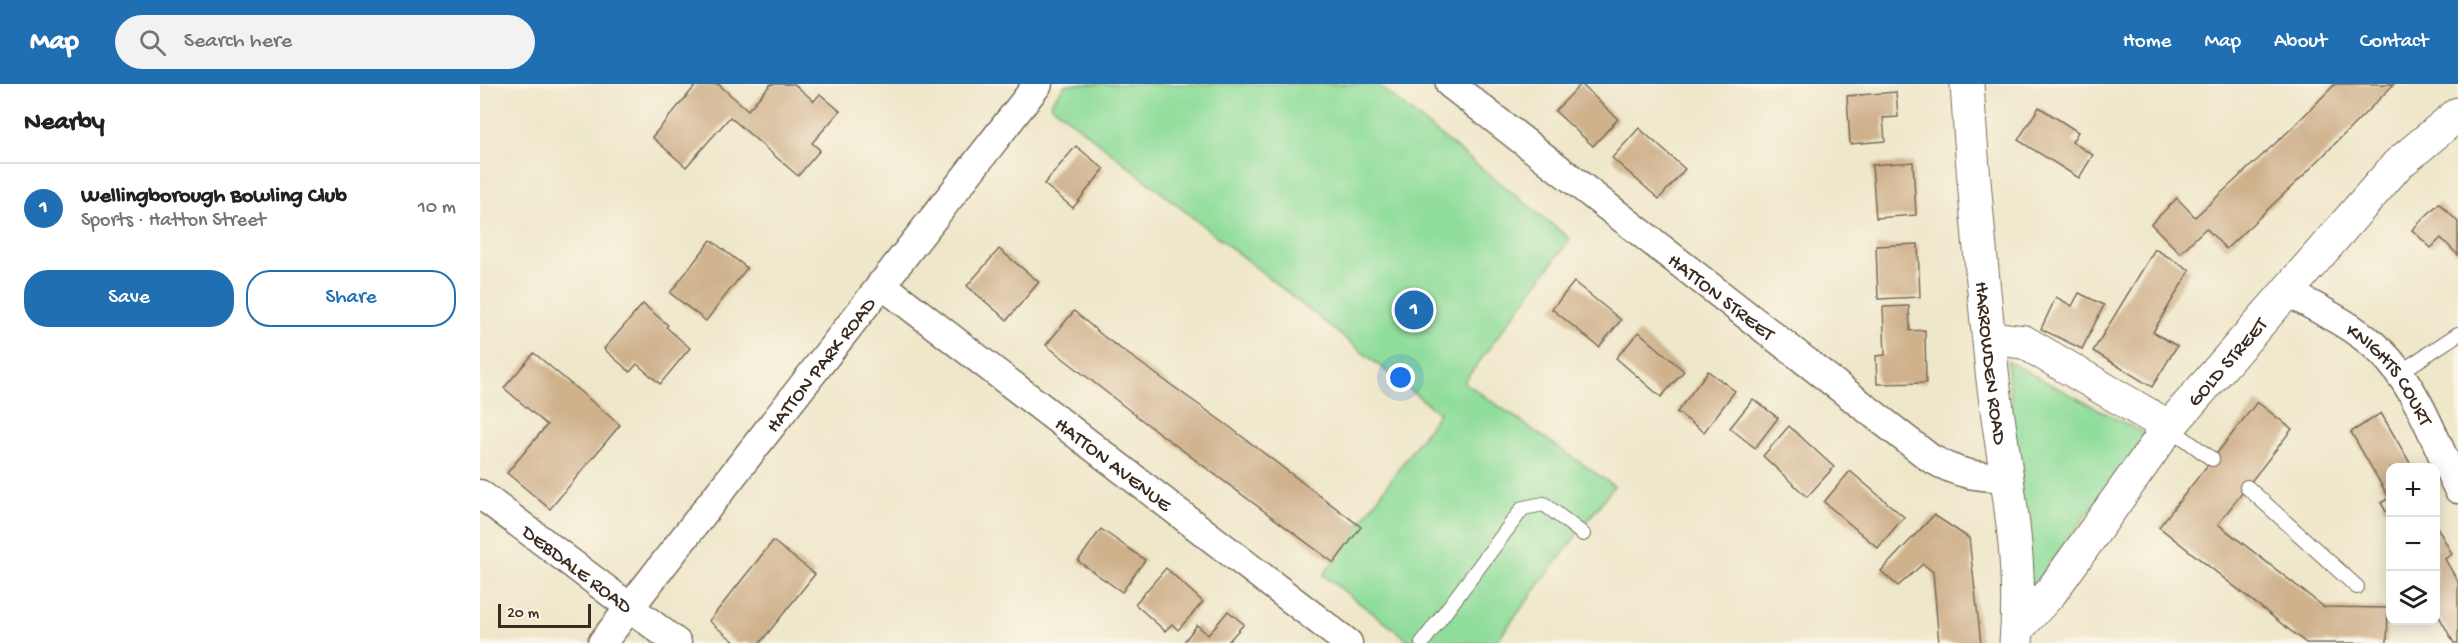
<!DOCTYPE html>
<meta charset="utf-8">
<style>
body{margin:0;font-family:"Gochi Hand",sans-serif;background:#f2f2f2;color:#202124}
.controls{position:absolute;right:18px;bottom:18px;display:grid;overflow:hidden;border-radius:12px;box-shadow:0 3px 15px #0003}
.controls button{width:54px;height:54px;display:grid;place-items:center;padding:0;border:0;border-bottom:2px solid #e0e0e0;background:#fff;color:#202124;font:30px sans-serif}
.scale{position:absolute;left:18px;bottom:15px;width:93px;box-sizing:border-box;padding-left:6px;border:3px solid #3b2a1e;border-top:0;font-size:16px;line-height:21px;white-space:nowrap;color:#3b2a1e;-webkit-text-stroke:4px #fcf5e5;paint-order:stroke}
.you{position:absolute;left:921px;top:294px;width:21px;height:21px;margin:-15px;border:4px solid #fff;border-radius:50%;background:#1a73e8;box-shadow:0 0 0 9px #1a73e833}
.badge{display:grid;place-items:center;width:39px;height:39px;border-radius:50%;background:#1f6fb2;color:#fff;font-size:20px;font-weight:700}
.pin{position:absolute;translate:-50% -50%;border:3px solid #fff;box-shadow:0 2px 6px #0006}
.list{margin:0;padding:0;list-style:none}
h2{display:flex;justify-content:space-between;align-items:center;height:78px;margin:0;padding:0 24px;font-size:26px}
h2 small{font-size:20px;font-weight:400;color:#757577}
.list li{display:grid;grid-template-columns:39px 1fr auto;gap:18px;align-items:center;box-sizing:border-box;height:90px;padding:0 24px;border-top:2px solid #e0e0e0}
.list b{display:block;font-size:22px;white-space:nowrap}
.list p{margin:0;font-size:20px;white-space:nowrap;color:#757577}
.list em{font-size:20px;font-style:normal;color:#757577}
.actions{display:flex;gap:12px;padding:18px 24px}
.actions a{flex:1;padding:14px 0;border:2px solid #1f6fb2;border-radius:24px;text-align:center;font-size:21px;color:#1f6fb2}
.actions .main{background:#1f6fb2;color:#fff}
.icon{flex:none;width:33px;height:33px;fill:none;stroke:currentColor;stroke-width:2;stroke-linecap:round;stroke-linejoin:round}
.map{position:relative;flex:none;width:1978px;height:559px;overflow:hidden}
header{display:flex;align-items:center;gap:36px;box-sizing:border-box;height:84px;padding:0 30px;background:#1f6fb2;color:#fff}
header strong{font-size:28px}
nav{display:flex;gap:33px;margin-inline-start:auto;font-size:21px}
.search{width:420px;height:54px;background:#f2f2f2;display:flex;align-items:center;gap:15px;box-sizing:border-box;padding:0 21px;border-radius:33px;color:#757577;font-size:22px}
main{display:flex}
aside{flex:1;background:#fff}
.map>svg:first-child{display:block}
</style>
<header>
<strong>Map</strong>
<div class="search"><svg class="icon" aria-label="search" viewBox="0 0 24 24"><circle cx="10" cy="10" r="6"/><path d="M15 15l6 6"/></svg>Search here</div>
<nav><a>Home</a><a>Map</a><a>About</a><a>Contact</a></nav>
</header>
<main>
<aside>
<h2>Nearby<small></small></h2>
<ul class="list">
<li><span class="badge">1</span><div><b>Wellingborough Bowling Club</b><p>Sports · Hatton Street</p></div><em>10 m</em></li>
</ul>
<div class="actions"><a class="main">Save</a><a>Share</a></div>
</aside>
<div class="map">
<svg width="1978" height="559" viewBox="0 0 1978 559">
<rect width="100%" height="100%" fill="#fcf5e5"/>
<filter id="ink" filterUnits="userSpaceOnUse"><feTurbulence type="fractalNoise" baseFrequency=".0167" numOctaves="2"/><feDisplacementMap in="SourceGraphic" scale="12" xChannelSelector="R" yChannelSelector="G"/><feConvolveMatrix kernelMatrix="1 2 1 2 8 2 1 2 1" color-interpolation-filters="sRGB"/></filter>
<filter id="wash" filterUnits="userSpaceOnUse"><feTurbulence type="fractalNoise" baseFrequency=".008" numOctaves="4" result="noise"/><feDisplacementMap in="SourceGraphic" scale="24" xChannelSelector="R" yChannelSelector="G"/><feGaussianBlur stdDeviation="1.35" result="paint"/><feColorMatrix in="noise" values="0 0 0 0 0 0 0 0 0 0 0 0 0 0 0 0 0 1.4 0 .05"/><feComposite in="paint" operator="in"/></filter>
<g filter="url(#wash)">
<rect width="100%" height="100%" fill="#eee7ca"/>
<g fill="#90dd9b" stroke="#66845c" stroke-width="1.5">
<path d="M586,0h310l194,155 -106,143 150,104 -119,157h-83l-89,-68 116,-162 -389,-309z"/>
<path d="M1527,277l140,74 -117,155z"/>
</g>
<g id="blocks">
<g fill="#cfb18c">
<path d="M217,0h21l30,26 23,-26h23l20,17 6,-7 20,17 -28,32 8,7 -22,26 -68,-59 -44,50 -34,-30z"/>
<path d="M1101,0l37,35 -25,27 -38,-35z"/>
<path d="M1855,0h59l-91,92 -77,73 -20,-21 -26,25 -29,-29 26,-26 18,19 97,-89z"/>
<path d="M1416,8l2,25 -15,1 2,23 -35,3 -3,-48z"/>
<path d="M1559,23l39,25 -6,10 21,13 -14,23 -61,-38z"/>
<path d="M1159,44l46,41 -26,30 -47,-41z"/>
<path d="M596,62l28,23 -31,39 -29,-24z"/>
<path d="M1433,78l3,53 -40,3 -4,-53z"/>
<path d="M1959,119l19,19v33l-17,-17 -10,10 -19,-18z"/>
<path d="M231,156l36,28 -41,53 -36,-28z"/>
<path d="M1438,160l2,53 -42,2 -2,-53z"/>
<path d="M519,165l40,33 -32,38 -40,-34z"/>
<path d="M1675,165l35,21 -37,62 24,14 -25,41 -59,-36z"/>
<path d="M1094,198l47,38 -22,27 -47,-38z"/>
<path d="M1599,209l25,12 -22,44 -41,-20 15,-32 16,9z"/>
<path d="M163,220l25,21 -2,2 24,21 -30,36 -23,-20 -7,8 -26,-23z"/>
<path d="M1429,222l1,25 15,-1 1,53 -49,1 -1,-28 9,-1 -2,-48z"/>
<path d="M594,227l29,25 124,89 134,102 -27,36 -191,-142 -97,-76z"/>
<path d="M1159,248l45,39 -23,26 -45,-39z"/>
<path d="M54,269l86,72 -70,84 -43,-36 40,-48 -43,-37z"/>
<path d="M1228,287l27,20 -31,41 -27,-20z"/>
<path d="M1273,315l25,19 -23,30 -25,-20z"/>
<path d="M1777,318l35,27 -74,95 106,83 64,1 -1,35h-81l-147,-116z"/>
<path d="M1901,329l32,55h-23v50l-9,-15 8,-5 -38,-66z"/>
<path d="M1309,342l45,41 -27,30 -44,-41z"/>
<path d="M1370,387l54,46 -26,31 -54,-46z"/>
<path d="M1454,431l35,23 12,105h-42l-6,-71 -10,-8 -25,22 -17,-15z"/>
<path d="M1956,441l16,29 -7,5 13,23v61h-4l-18,-32z"/>
<path d="M621,445l44,31 -23,32 -44,-31z"/>
<path d="M293,457l42,33 -55,69h-24l-27,-22z"/>
<path d="M686,484l37,34 -25,28 -6,-6 -7,7 -30,-27z"/>
<path d="M748,527l16,13 -17,19h-44l14,-18 11,10z"/>
</g>
</g>
</g>
<g filter="url(#ink)">
<use href="#blocks" fill-opacity="0" stroke="#7a6c5a" stroke-width="1.5"/>
<g fill="none" stroke-linecap="round" stroke-linejoin="round">
<defs>
<g id="lane">
<path d="M1919,289l59,-39"/>
<path d="M1689,343l43,32"/>
<path d="M1767,403l110,100"/>
<path d="M942,559l101,-135 21,-4 39,30"/>
</g>
<g id="street">
<path id="s1" d="M970,0l480,374c30,17 44,18 78,20"/>
<path id="s2" d="M401,200l467,359"/>
<path id="s3" d="M1806,207c35,20 76,38 103,69 32,37 48,86 69,129"/>
<path id="s4" d="M0,410l197,149"/>
<path id="s5" d="M122,559l436,-559"/>
</g>
<g id="secondary">
<path d="M1510,254l34,4 145,85"/>
<path id="s6" d="M1538,544l33,-36 118,-165 228,-262 61,-51"/>
</g>
<g id="primary">
<path id="s7" d="M1487,0c6,96 15,191 25,287 10,90 32,180 24,272"/>
</g>
</defs>
<use href="#lane" stroke="#7a6c5a" stroke-width="16"/>
<use href="#street" stroke="#7a6c5a" stroke-width="31"/>
<use href="#secondary" stroke="#7a6c5a" stroke-width="35"/>
<use href="#primary" stroke="#7a6c5a" stroke-width="35"/>
<use href="#lane" stroke="#fff" stroke-width="14"/>
<use href="#street" stroke="#fff" stroke-width="28"/>
<use href="#secondary" stroke="#fff" stroke-width="33"/>
<use href="#primary" stroke="#fff" stroke-width="33"/>
</g>
</g>
<g text-anchor="middle" stroke-width="4.5" stroke-linejoin="round" paint-order="stroke">
<g font-size="20" fill="#3b2a1e" stroke="#fcf5e5">
<text dy="7" stroke="none"><textPath href="#s1" startOffset="345">HATTON STREET</textPath></text>
<text dy="7" stroke="none"><textPath href="#s6" startOffset="339">GOLD STREET</textPath></text>
<text dy="7" stroke="none"><textPath href="#s5" startOffset="354">HATTON PARK ROAD</textPath></text>
<text dy="7" stroke="none"><textPath href="#s7" startOffset="280">HARROWDEN ROAD</textPath></text>
<text dy="7" stroke="none"><textPath href="#s3" startOffset="136">KNIGHTS COURT</textPath></text>
<text dy="7" stroke="none"><textPath href="#s2" startOffset="294">HATTON AVENUE</textPath></text>
<text dy="7" stroke="none"><textPath href="#s4" startOffset="123">DEBDALE ROAD</textPath></text>
</g>
</g>
</svg>
<div class="controls">
<button>+</button>
<button>−</button>
<button><svg class="icon" aria-label="layers" viewBox="0 0 24 24"><path d="M12 4l9 5-9 5-9-5zM3 14l9 5 9-5"/></svg></button>
</div>
<div class="scale">20 m</div>
<div class="you"></div>
<div class="pin badge" style="left:934px;top:226px">1</div>
</div>
</main>
